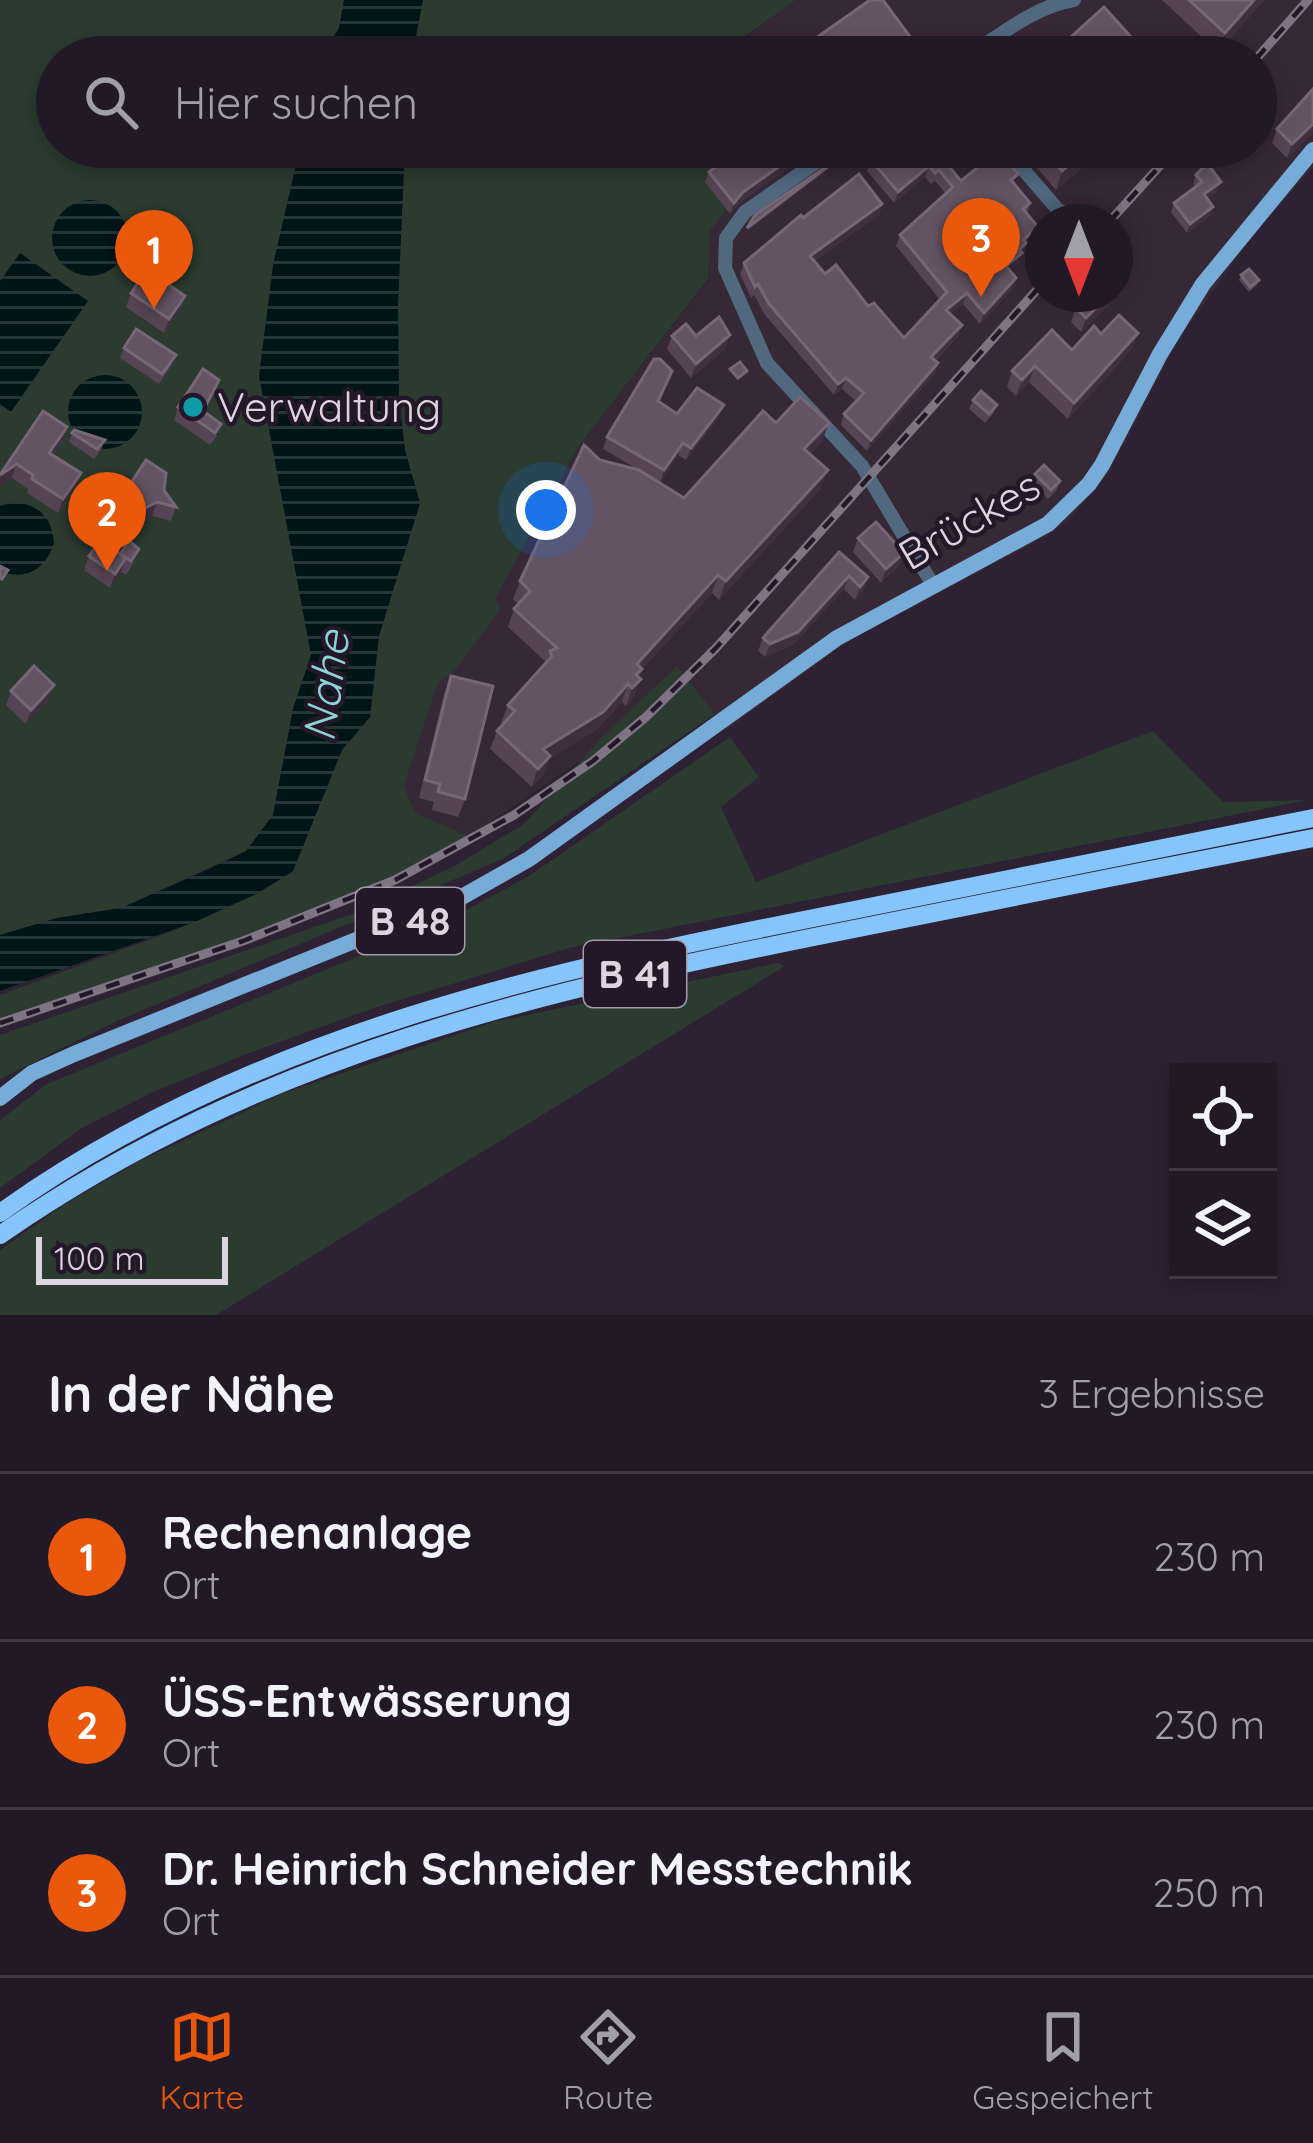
<!DOCTYPE html>
<html lang="de">
<meta charset="utf-8">
<style>
body{margin:0;font-family:Quicksand,sans-serif;background:#2a222e;color:#f1f3f6}
.controls{position:absolute;right:36px;bottom:36px;display:grid;overflow:hidden;border-radius:0px;box-shadow:0 6px 18px #0003}
.controls button{width:108px;height:108px;display:grid;place-items:center;padding:0;border:0;border-bottom:3px solid #3f3843;background:#221926;color:#f1f3f6;font:60px sans-serif}
.compass{position:absolute;left:1025px;top:204px;width:108px;height:108px;border-radius:50%;background:#221926;box-shadow:0 6px 18px #0003;rotate:180deg}
.scale{position:absolute;left:36px;bottom:30px;width:192px;box-sizing:border-box;padding-left:12px;border:6px solid #dcd4e0;border-top:0;font-size:33px;line-height:42px;white-space:nowrap;color:#dcd4e0;-webkit-text-stroke:9px #231729;paint-order:stroke}
.you{position:absolute;left:546px;top:510px;width:42px;height:42px;margin:-30px;border:9px solid #fff;border-radius:50%;background:#1a73e8;box-shadow:0 0 0 18px #1a73e833}
.badge{display:grid;place-items:center;width:78px;height:78px;border-radius:50%;background:#ea580c;color:#fff;font-size:39px;font-weight:700}
.pin{position:absolute;translate:-50% -99px;filter:drop-shadow(0 3px 6px #0008)}
.pin::after{content:'';position:absolute;top:63px;width:42px;height:36px;background:inherit;clip-path:polygon(0 0,100% 0,50% 100%)}
.list{margin:0;padding:0;list-style:none}
h2{display:flex;justify-content:space-between;align-items:center;height:156px;margin:0;padding:0 48px;font-size:51px}
h2 small{font-size:39px;font-weight:400;color:#a2a0a7}
.list li{display:grid;grid-template-columns:78px 1fr auto;gap:36px;align-items:center;box-sizing:border-box;height:168px;padding:0 48px;border-top:3px solid #3f3843}
.list b{display:block;font-size:45px;white-space:nowrap}
.list p{margin:0;font-size:39px;white-space:nowrap;color:#a2a0a7}
.list em{font-size:39px;font-style:normal;color:#a2a0a7}
.icon{flex:none;width:66px;height:66px;fill:none;stroke:currentColor;stroke-width:2;stroke-linecap:round;stroke-linejoin:round}
.map{position:relative;flex:none;width:1313px;height:1315px;overflow:hidden}
.search{position:absolute;background:#221926;box-shadow:0 6px 18px #0003;left:36px;right:36px;top:36px;height:132px;display:flex;align-items:center;gap:30px;box-sizing:border-box;padding:0 42px;border-radius:66px;color:#a2a0a7;font-size:45px}
.sheet{height:660px;background:#221926}
nav{display:flex;justify-content:space-around;align-items:center;box-sizing:border-box;height:168px;border-top:3px solid #3f3843;background:#221926;font-size:33px;color:#a2a0a7}
nav a{display:grid;justify-items:center;gap:6px}
nav .on{color:#ea580c}
.map>svg:first-child{display:block}
</style>
<div class="map">
<svg width="1313" height="1315" viewBox="0 0 1313 1315">
<defs>
<pattern id="water-rules" width="6" height="5" patternUnits="userSpaceOnUse" patternTransform="scale(3)"><rect width="6" height="5" fill="#001516"/><path d="M0 2.5h6" fill="none" stroke="#253638"/></pattern>
</defs>
<rect width="100%" height="100%" fill="#2d2133"/>
<path fill="#362835" fill-rule="evenodd" d="M796,0h517v168l-56,61 -81,115 -67,129 -38,45 -24,18 -197,104 -123,89 -51,-62 -96,94 -111,75 -55,-23 -10,-27 34,-103 18,-14 123,-223 129,-166 2,-49 21,-28 16,-56h509v-90h-529l-4,-4zM1043,222h72v72h-72z"/>
<g fill="#2b3b30">
<path d="M0,0h344l-5,28 -18,29h-264v90h243l-9,46 14,410 7,52 -19,54 -20,106 -27,36 -125,57 -64,10 -57,17z"/>
<path d="M423,0h373l-73,52 4,5h-315z"/>
<path d="M405,147h342l-16,56 -21,28 -2,48 -129,167 -84,153 6,10 -45,60 -18,14 -34,103 11,27 54,23c-141,89 -312,130 -469,182v-23l170,-63 88,-39 34,-21 50,-122 28,-33 9,-81 41,-133 -15,-53 -6,-50 -1,-97z"/>
<path d="M677,666l38,48 -212,145 -386,162 -117,58v-44l352,-121 103,-48 70,-43 76,-85z"/>
<path d="M1153,731l70,71 85,-2 -739,148 -195,60 -128,46 -95,39 -69,35 -82,60v-68l47,-36 400,-164 79,-42 204,-141 29,40 -38,30 35,75z"/>
<path d="M778,963l7,3 -569,349h-216v-65l65,-46 75,-43 141,-67 212,-72z"/>
</g>
<g fill="url(#water-rules)">
<path d="M344,0h79l-11,57h-91l18,-29z"/>
<path d="M300,147h105l-7,156 1,97 6,50 15,53 -41,133 -9,81 -28,33 -49,121 -35,22 -63,29 -195,69v-56l57,-17 64,-10 86,-38 39,-19 27,-36 20,-106 18,-54 -52,-279 14,-111z"/>
<circle cx="90" cy="238" r="38"/>
<path d="M20,253l68,48 -77,111 -11,-8v-123z"/>
<circle cx="105" cy="412" r="37"/>
<path d="M14,502c25,3 38,15 40,41 -8,26 -27,37 -54,29v-66z"/>
</g>
<g fill="none" stroke-linecap="round" stroke-linejoin="round">
<g stroke="#50697e" stroke-width="14">
<path d="M966,57c33,-21 69,-51 108,-57"/>
<path d="M838,147l-93,65 -19,26 -1,30 42,95 95,103 71,119"/>
<path d="M1004,147l55,64 10,3"/>
</g>
<path stroke="#77abd8" stroke-width="16" d="M0,1098l32,-25 42,-19 386,-156 69,-39 308,-221 211,-114 41,-40 13,-19 58,-111 43,-70 110,-134"/>
<g stroke="#86c5fc" stroke-width="18">
<path d="M0,1213c249,-179 554,-244 849,-302 155,-31 309,-62 464,-93"/>
<path d="M0,1235c263,-182 541,-244 849,-305 155,-31 309,-62 464,-92"/>
</g>
<defs>
<g id="rail">
<path d="M1256,59l52,-59"/>
<path d="M1109,222l68,-75"/>
<path d="M0,1023l243,-82 152,-61 119,-65 79,-54 53,-44 70,-69 327,-365"/>
</g>
</defs>
<use href="#rail" stroke="#7e7483" stroke-width="9"/>
<use href="#rail" stroke="#231729" stroke-width="4.5" stroke-dasharray="14" stroke-linecap="butt"/>
</g>
<g fill="#564353">
<path d="M1162,0h102l-46,52z"/>
<path d="M1313,89v44l-26,25 -15,-15 5,-14z"/>
<path d="M741,147h77l-79,56 -9,11 -25,-32 4,-10z"/>
<path d="M1019,147h87l-50,43z"/>
<path d="M871,160l80,8 10,13 54,3 15,19 -3,11 7,24 -8,7 -8,19 -8,6 2,19 -32,35 -17,-20 -13,10 12,11 -4,11 -23,25 3,2 -4,11 -67,77 -26,-26 3,-11 12,-13 -14,-12 -8,6 -69,-80 -11,-20 -3,3 -11,-24 4,-11 59,-45 79,-14 -3,11 -65,46 11,13 43,32 36,32 36,-38 -44,-54 4,-11 46,-41 -11,-13 -4,3 -6,-7 -31,26 -27,-32z"/>
<path d="M1196,175l22,16 -11,7 6,9 -3,9 -23,17 -16,-21 3,-9 22,-16 -3,-3z"/>
<path d="M1241,275l18,5 -2,5 -8,7 -10,-12z"/>
<path d="M1127,277l-5,14 -41,41 -10,-10 5,-14z"/>
<path d="M131,293l54,3 -5,14 -16,23 -38,-26z"/>
<path d="M1101,334l31,15 -64,70 -39,-37 -13,14 -9,-9 5,-16 60,-21z"/>
<path d="M672,336h24l29,13 -34,29 -24,-29z"/>
<path d="M124,348l48,16 -13,20 -39,-26z"/>
<path d="M219,380l-15,32 13,24 -7,9 -36,-25 4,-13z"/>
<path d="M973,400l24,5 -4,9 -8,9 -16,-14z"/>
<path d="M659,402l18,12 42,3 -33,43 -8,-5 -18,28 24,15 92,-75 46,18 -12,13 11,34 -102,112 -7,-7 -70,76 -8,28 -8,9 -4,-4 -26,28 -47,29 -5,15 -12,13 -42,-38 7,-18 6,-6 -2,-2 7,-18 38,-43 -38,-35 6,-18 4,-5 -5,-5 7,-18 80,-121 39,10 -36,-21 4,-12z"/>
<path d="M67,427l-5,14 -10,14 29,18 -5,14 -18,26 -31,-20 1,-4 -16,-11 -12,-5z"/>
<path d="M74,430l31,10 -4,10 -7,9 -25,-17z"/>
<path d="M1035,474l25,7 -4,10 -8,8 -16,-16z"/>
<path d="M164,490l12,17 -5,14 -19,-5 -16,8 -20,-12 5,-14z"/>
<path d="M858,538l46,15 -5,13 -18,17 -28,-31z"/>
<path d="M100,540l34,22 -8,13 -5,-3 -11,16 -26,-18 5,-14z"/>
<path d="M839,552l29,25 -4,13 -9,10 -11,-11 -51,56 -28,12 -7,-6 5,-13z"/>
<path d="M451,676l14,123 -7,18 -26,-7 2,-8 -15,-4 25,-104z"/>
<path d="M11,691l38,8 -23,25 -20,-19z"/>
</g>
<g fill="#402f40">
<path d="M1254,0h10l-46,52 7,-19z"/>
<path d="M1313,124v9l-26,25 5,-14z"/>
<path d="M807,147h11l-79,56 -9,11 4,-11 9,-11z"/>
<path d="M968,147h11l-36,28 4,-11z"/>
<path d="M1091,147h15l-50,43 6,-19z"/>
<path d="M839,158l-1,5 -93,70 2,-5z"/>
<path d="M929,166l-4,11 -31,26 4,-11z"/>
<path d="M1221,182l-3,9 -17,12 3,-9z"/>
<path d="M882,204l-3,11 -73,52 4,-11z"/>
<path d="M1213,207l-3,9 -23,17 3,-9z"/>
<path d="M1038,227l-4,11 -8,7 -8,19 -16,13 4,-11 17,-26z"/>
<path d="M1127,277l-5,14 -41,41 5,-14 24,-24h5v-5z"/>
<path d="M1016,278l-4,11 -32,35 4,-11z"/>
<path d="M967,293l-4,11 -21,17 4,-11z"/>
<path d="M185,296l-5,14 -16,23 5,-14z"/>
<path d="M962,325l-4,11 -31,32 4,-11z"/>
<path d="M1138,333l-6,16 -64,70 6,-16z"/>
<path d="M730,335l-5,14 -34,29 5,-14z"/>
<path d="M938,363l-4,11 -67,77 4,-11z"/>
<path d="M1035,366l-6,16 -13,14 6,-16z"/>
<path d="M846,378l-4,11 -8,6 4,-11z"/>
<path d="M724,405l-5,12 -33,43 5,-12z"/>
<path d="M829,423l-7,18 -24,26 6,-18z"/>
<path d="M67,427l-5,14 -18,26 5,-14z"/>
<path d="M683,443l-5,12 -18,28 4,-13z"/>
<path d="M17,464l-5,14 -12,8v-11z"/>
<path d="M828,470l-7,18 -102,112 7,-19z"/>
<path d="M81,473l-5,14 -18,26 5,-14z"/>
<path d="M157,502l-5,14 -16,8 5,-14z"/>
<path d="M904,553l-5,13 -18,17 5,-14z"/>
<path d="M126,558l-5,14 -11,16 5,-14z"/>
<path d="M718,575l-6,18 -70,76 -8,28 -8,9 10,-30 1,-12z"/>
<path d="M849,576l-5,13 -51,56 -28,12 5,-13z"/>
<path d="M868,577l-4,13 -9,10 5,-13z"/>
<path d="M628,684l-6,18 -26,28 -47,29 -5,15 -12,13 11,-38z"/>
<path d="M54,685l-5,14 -23,25 5,-14z"/>
</g>
<g fill="#645362" stroke="#776776" stroke-width="3">
<path d="M870,0h13l42,57h-136z"/>
<path d="M1189,0h65l-29,33z"/>
<path d="M1104,7l45,50h-112l21,-17 4,5z"/>
<path d="M1313,89v35l-21,20 -15,-15z"/>
<path d="M741,147h66l-64,45 -9,11 -25,-31z"/>
<path d="M887,147h81l-21,17 14,17 38,-31 19,24 -7,6 19,23 -7,6 15,18 -15,13 3,3 -7,7 3,3 -16,13 10,12 -32,35 -17,-20 -21,17 16,15 -31,32 7,6 -67,77 -27,-26 20,-21 -18,-15 -8,6 -69,-80 -11,-20 -3,3 -11,-24 57,-48 2,3 56,-44 23,30 -72,52 15,18 11,-9 32,41 6,-3 30,35 43,-46 -47,-57 53,-48 -14,-17 -4,3 -6,-7 -31,26 -27,-32z"/>
<path d="M1041,147h50l-29,24z"/>
<path d="M839,158l-92,70 8,-13z"/>
<path d="M1207,163l14,19 -17,12 9,13 -23,17 -16,-21 28,-21 -6,-7z"/>
<path d="M1116,267l11,10 -12,12v-21z"/>
<path d="M1249,269l10,11 -9,7 -9,-12z"/>
<path d="M147,270l38,26 -16,23 -38,-26z"/>
<path d="M1089,294h21l-24,24 -10,-10z"/>
<path d="M1119,315l19,18 -64,70 -39,-37 -13,14 -10,-9 40,-41 20,20 22,-24 7,8z"/>
<path d="M719,317l11,18 -34,29 -24,-28 14,-12 10,12z"/>
<path d="M136,329l40,26 -14,19 -38,-26z"/>
<path d="M654,359h6l12,12 -14,30 19,13 20,-26 27,17 -33,43 -8,-5 -19,27 -57,-33z"/>
<path d="M740,362l7,9 -9,7 -8,-9z"/>
<path d="M203,369l16,11 -16,31 18,13 -6,9 -37,-26z"/>
<path d="M981,391l16,14 -8,9 -16,-14z"/>
<path d="M800,397l29,26 -25,26 24,21 -102,111 -8,-6 -81,89 5,5 -6,6 5,4 -9,9 -4,-4 -25,28 -60,37 7,7 -12,13 -41,-38 18,-20 -7,-6 44,-49 -2,-5 7,-3 -43,-39 16,-18 -10,-10 64,-136 16,15 39,10 45,28 79,-87 13,12z"/>
<path d="M43,411l24,16 -18,26 32,20 -18,26 -31,-20 1,-4 -16,-11 -17,11z"/>
<path d="M74,430l31,10 -8,9 -25,-16z"/>
<path d="M146,460l20,13 -2,17 12,17 -19,-5 -16,8 -20,-12z"/>
<path d="M1044,465l16,16 -9,9 -16,-16z"/>
<path d="M876,522l28,31 -18,16 -28,-31z"/>
<path d="M100,540l26,18 -11,16 -26,-18z"/>
<path d="M129,541l10,8 -8,12 -11,-7z"/>
<path d="M839,552l29,25 -8,10 -11,-11 -51,56 -28,12 -7,-6z"/>
<path d="M0,566l8,4 -6,9 -2,-1z"/>
<path d="M34,666l20,19 -23,25 -20,-19z"/>
<path d="M451,676l42,10 -28,113 -27,-7 2,-8 -15,-4z"/>
</g>
<circle fill="#0f9aa8" stroke="#231729" stroke-width="4.5" cx="193" cy="407" r="12"/>
<g text-anchor="middle" stroke-width="9" stroke-linejoin="round" paint-order="stroke">
<g fill="#231729" stroke="#a49ba9" stroke-width="3">
<rect x="356" y="888" width="108" height="66" rx="9"/>
<rect x="584" y="941" width="102" height="66" rx="9"/>
</g>
<g font-size="39" font-weight="bold" fill="#dcd4e0">
<text x="410" y="935">B 48</text>
<text x="635" y="988">B 41</text>
</g>
<g font-size="42" fill="#dcd4e0" stroke="#231729" text-anchor="start">
<text x="217" y="422">Verwaltung</text>
</g>
<g font-size="42" fill="#dcd4e0" stroke="#231729">
<text transform="translate(969 520) rotate(-30)" y="15">Brückes</text>
</g>
<g font-size="45" font-style="italic" fill="#8bd3d4" stroke="#231729">
<text transform="translate(326 686) rotate(-82)" y="16">Nahe</text>
</g>
</g>
</svg>
<div class="controls">
<button><svg class="icon" aria-label="locate" viewBox="0 0 24 24"><circle cx="12" cy="12" r="6"/><path d="M12 2v4M12 18v4M2 12h4M18 12h4"/></svg></button>
<button><svg class="icon" aria-label="layers" viewBox="0 0 24 24"><path d="M12 4l9 5-9 5-9-5zM3 14l9 5 9-5"/></svg></button>
</div>
<svg class="compass" viewBox="-18 -18 36 36"><path d="M0-13l5 13h-10z" fill="#e53935"/><path d="M0 13l5-13h-10z" fill="#a2a0a7"/></svg>
<div class="scale">100 m</div>
<div class="you"></div>
<div class="pin badge" style="left:154px;top:309px">1</div>
<div class="pin badge" style="left:107px;top:571px">2</div>
<div class="pin badge" style="left:981px;top:297px">3</div>
<div class="search"><svg class="icon" aria-label="search" viewBox="0 0 24 24"><circle cx="10" cy="10" r="6"/><path d="M15 15l6 6"/></svg>Hier suchen</div>
</div>
<section class="sheet">
<h2>In der Nähe<small>3 Ergebnisse</small></h2>
<ul class="list">
<li><span class="badge">1</span><div><b>Rechenanlage</b><p>Ort</p></div><em>230 m</em></li>
<li><span class="badge">2</span><div><b>ÜSS-Entwässerung</b><p>Ort</p></div><em>230 m</em></li>
<li><span class="badge">3</span><div><b>Dr. Heinrich Schneider Messtechnik</b><p>Ort</p></div><em>250 m</em></li>
</ul>
</section>
<nav>
<a class="on"><svg class="icon" aria-label="map" viewBox="0 0 24 24"><path d="M3 6l6-2 6 2 6-2v14l-6 2-6-2-6 2zM9 4v14M15 6v14"/></svg>Karte</a>
<a><svg class="icon" aria-label="directions" viewBox="0 0 24 24"><path d="M12 3l9 9-9 9-9-9zM9 14v-3h6M13 9l2 2-2 2"/></svg>Route</a>
<a><svg class="icon" aria-label="saved" viewBox="0 0 24 24"><path d="M7 4h10v16l-5-4-5 4z"/></svg>Gespeichert</a>
</nav>
